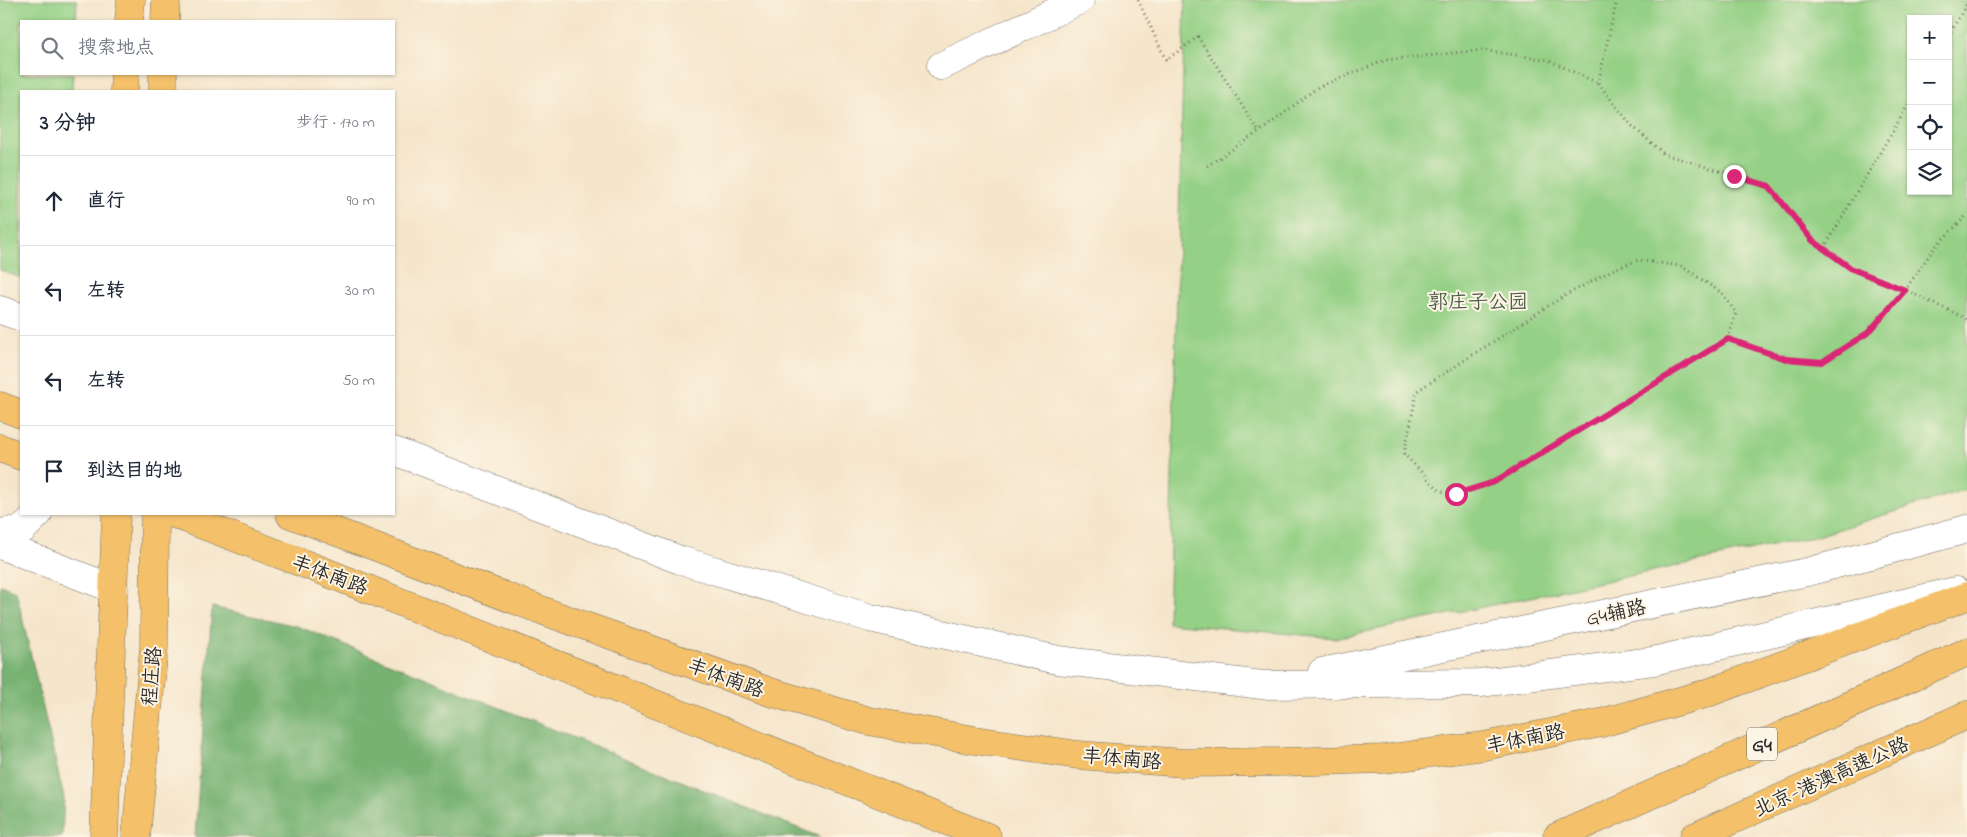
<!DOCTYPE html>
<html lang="zh">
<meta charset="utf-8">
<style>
body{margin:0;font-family:"Indie Flower","LXGW WenKai TC",sans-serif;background:#f2f2f3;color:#1f2937}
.controls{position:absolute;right:15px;top:15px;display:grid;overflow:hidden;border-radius:0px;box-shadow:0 1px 4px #0004}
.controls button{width:45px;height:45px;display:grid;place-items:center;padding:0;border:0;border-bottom:1px solid #e0e1e3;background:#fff;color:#1f2937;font:25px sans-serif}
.stop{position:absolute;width:15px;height:15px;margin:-11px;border:4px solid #db2777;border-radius:50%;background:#fff}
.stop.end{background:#db2777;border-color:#fff;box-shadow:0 1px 5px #0008}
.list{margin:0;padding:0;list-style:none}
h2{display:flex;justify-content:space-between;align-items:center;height:65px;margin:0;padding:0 20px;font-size:21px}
h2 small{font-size:16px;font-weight:400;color:#747a83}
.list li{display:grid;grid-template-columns:32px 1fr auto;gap:15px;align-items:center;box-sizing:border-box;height:90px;padding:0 20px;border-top:1px solid #e0e1e3}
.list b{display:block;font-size:19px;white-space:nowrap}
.list em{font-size:16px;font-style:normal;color:#747a83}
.icon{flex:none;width:28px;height:28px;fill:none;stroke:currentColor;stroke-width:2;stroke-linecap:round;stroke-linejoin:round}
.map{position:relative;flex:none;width:1967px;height:837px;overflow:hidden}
.search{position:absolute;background:#fff;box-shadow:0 1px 4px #0004;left:20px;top:20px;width:375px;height:55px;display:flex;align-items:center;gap:12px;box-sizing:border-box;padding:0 18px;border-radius:0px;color:#747a83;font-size:19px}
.panel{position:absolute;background:#fff;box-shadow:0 1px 4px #0004;left:20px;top:90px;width:375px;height:425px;border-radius:0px}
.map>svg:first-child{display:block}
</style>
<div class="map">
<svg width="1967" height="837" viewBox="0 0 1967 837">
<rect width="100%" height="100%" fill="#fcf5e5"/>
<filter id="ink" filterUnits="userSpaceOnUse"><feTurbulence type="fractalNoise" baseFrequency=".02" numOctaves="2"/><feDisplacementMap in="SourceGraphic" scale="10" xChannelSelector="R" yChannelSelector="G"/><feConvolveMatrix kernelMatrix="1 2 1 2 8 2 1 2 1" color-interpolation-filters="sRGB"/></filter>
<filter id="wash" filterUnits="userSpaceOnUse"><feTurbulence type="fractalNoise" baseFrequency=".0096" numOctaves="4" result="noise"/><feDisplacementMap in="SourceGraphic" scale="20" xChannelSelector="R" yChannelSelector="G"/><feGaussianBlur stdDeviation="1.12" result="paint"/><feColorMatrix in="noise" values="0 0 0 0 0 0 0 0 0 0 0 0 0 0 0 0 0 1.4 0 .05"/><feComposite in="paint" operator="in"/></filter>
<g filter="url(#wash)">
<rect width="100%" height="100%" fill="#f5e5ca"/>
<g fill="#94d085" stroke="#607e58" fill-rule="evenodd">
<path d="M0,0h77l-1,21h-55v53h52l-1,17h-51v187l-21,-8z"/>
<path d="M1185,0h782v489l-153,48 -478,101 -168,-15zM1911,19h37v172h-37z"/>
</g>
<g fill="#77b272" stroke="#516e4e">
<path d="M0,585l16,6 48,207 -2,39h-62z"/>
<path d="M212,607l85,19 523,211h-625z"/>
</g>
</g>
<g filter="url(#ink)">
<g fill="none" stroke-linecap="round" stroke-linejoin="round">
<defs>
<g id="minor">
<path d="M941,66l139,-66"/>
<path d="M0,310l21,7"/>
<path d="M394,451l286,109 190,58 188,42 204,25 218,-2 173,-22 303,-70"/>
<path d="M0,533l23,-4 15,-15"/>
<path d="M0,545l114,44"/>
<path d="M1322,672l485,-100 160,-43"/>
</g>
<g id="major">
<path d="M129,21l2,-21"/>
<path d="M165,21l1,-21"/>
<path d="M124,91l1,-17"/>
<path d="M163,91v-17"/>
<path d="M104,837l12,-323"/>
<path d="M136,837l18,-190 1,-133"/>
</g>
<g id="highway">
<path d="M0,406l21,8"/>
<path d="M0,448l21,8"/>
<path d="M174,514l149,57 664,266"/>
<path d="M290,514l259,99 221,79 99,29 105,19 104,15 106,8 98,-1 102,-3 100,-13 117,-23 104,-29 262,-98"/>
<path d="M1557,837l410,-185"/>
<path d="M1694,837l273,-122"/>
</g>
</defs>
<use href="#minor" stroke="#726c63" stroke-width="29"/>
<use href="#major" stroke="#726c63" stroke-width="29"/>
<use href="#highway" stroke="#726c63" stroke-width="29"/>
<g stroke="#726c63" stroke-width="3" stroke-dasharray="1 4" stroke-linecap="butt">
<path d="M1138,0l28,60 32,-23 61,95"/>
<path d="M1617,0l-19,83 33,42 33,29 105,32 42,54 41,29 53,21 62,29"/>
<path d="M1948,36l19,-32"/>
<path d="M1207,166l59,-39 52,-40 68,-27 96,-10 66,10 50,23"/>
<path d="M1824,248l87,-148"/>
<path d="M1728,339l8,-26 -14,-20 -41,-27 -43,-6 -26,10 -53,29 -142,92 -13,63 36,37 16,3 39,-11 233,-144 57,20 37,2 47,-30 36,-41 30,-43 32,-32"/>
</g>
<use href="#minor" stroke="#fff" stroke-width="28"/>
<use href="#major" stroke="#f4c16a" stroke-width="28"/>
<use href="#highway" stroke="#f4c16a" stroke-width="28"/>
</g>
</g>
<g fill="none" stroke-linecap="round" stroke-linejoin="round" filter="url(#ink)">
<path stroke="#db2777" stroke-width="6" d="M1456,494l38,-12 234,-143 58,20 36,3 47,-30 36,-42 -53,-21 -40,-29 -43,-54 -35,-10"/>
</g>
<g text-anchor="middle" stroke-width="4" stroke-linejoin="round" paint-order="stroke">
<rect fill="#fcf5e5" stroke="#6a6863" stroke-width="1" x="1747" y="727.5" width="30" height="33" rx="4"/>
<g font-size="19" font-weight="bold" fill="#2b2b2b">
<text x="1762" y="751">G4</text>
</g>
<g font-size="20" fill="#4a5d46" stroke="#fcf5e5">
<text x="1478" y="308">郭庄子公园</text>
</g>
<g font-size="20" fill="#2b2b2b" stroke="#fcf5e5">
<text transform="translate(330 574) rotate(21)" y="7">丰体南路</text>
<text transform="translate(1616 612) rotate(-12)" y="7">G4辅路</text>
<text transform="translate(151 676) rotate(-85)" y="7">程庄路</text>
<text transform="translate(726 677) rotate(20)" y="7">丰体南路</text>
<text transform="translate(1525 738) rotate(-11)" y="7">丰体南路</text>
<text transform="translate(1122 758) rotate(5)" y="7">丰体南路</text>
<text transform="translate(1831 776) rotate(-24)" y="7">北京-港澳高速公路</text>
</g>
</g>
</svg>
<div class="controls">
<button>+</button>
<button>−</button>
<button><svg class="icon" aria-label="locate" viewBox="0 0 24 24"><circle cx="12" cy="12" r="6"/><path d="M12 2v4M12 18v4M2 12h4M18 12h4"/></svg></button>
<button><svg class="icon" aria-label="layers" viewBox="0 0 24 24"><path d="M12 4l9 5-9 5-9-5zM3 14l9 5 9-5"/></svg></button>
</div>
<div class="stop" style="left:1456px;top:494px"></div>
<div class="stop end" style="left:1734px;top:176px"></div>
<div class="search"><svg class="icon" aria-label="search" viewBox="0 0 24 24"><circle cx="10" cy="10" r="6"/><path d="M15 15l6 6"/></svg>搜索地点</div>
<section class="panel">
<h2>3 分钟<small>步行 · 170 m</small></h2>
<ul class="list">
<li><svg class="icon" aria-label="ahead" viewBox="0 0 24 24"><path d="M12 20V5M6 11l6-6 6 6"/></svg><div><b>直行</b></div><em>90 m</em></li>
<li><svg class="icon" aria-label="left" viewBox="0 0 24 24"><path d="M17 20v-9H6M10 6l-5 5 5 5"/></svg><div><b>左转</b></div><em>30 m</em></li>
<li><svg class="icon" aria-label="left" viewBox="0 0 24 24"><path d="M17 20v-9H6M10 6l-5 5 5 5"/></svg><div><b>左转</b></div><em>50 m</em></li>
<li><svg class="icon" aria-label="arrive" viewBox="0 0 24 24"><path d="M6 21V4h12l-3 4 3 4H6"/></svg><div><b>到达目的地</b></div></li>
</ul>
</section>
</div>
